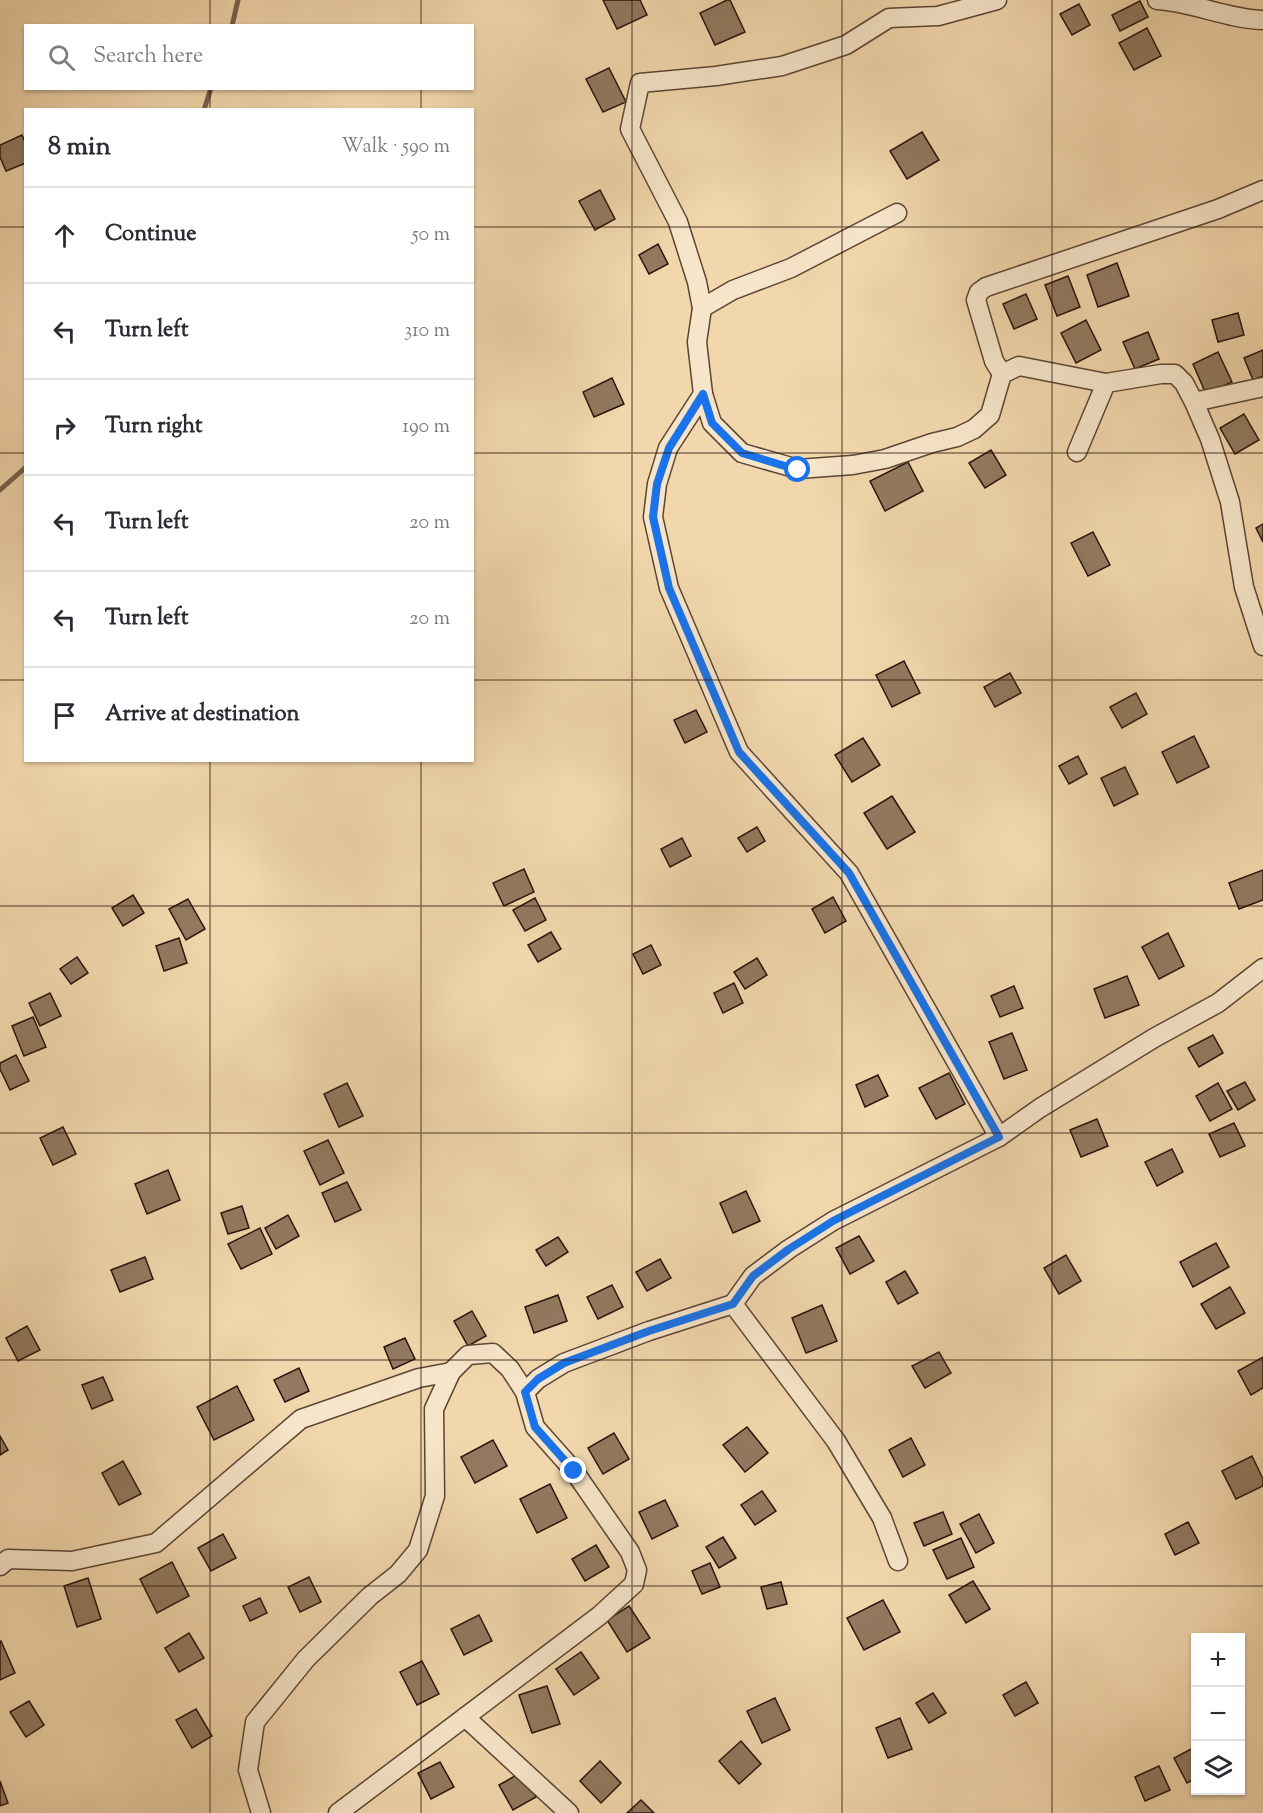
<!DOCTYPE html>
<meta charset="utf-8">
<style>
body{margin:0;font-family:"Sorts Mill Goudy",serif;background:#f2f2f3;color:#2b2b33}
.controls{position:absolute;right:18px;bottom:18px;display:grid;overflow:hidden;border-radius:0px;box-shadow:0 2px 4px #0004}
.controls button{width:54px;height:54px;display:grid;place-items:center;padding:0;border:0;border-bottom:2px solid #e1e1e2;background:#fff;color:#2b2b33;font:30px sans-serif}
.stop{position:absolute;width:18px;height:18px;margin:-14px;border:4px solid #1a73e8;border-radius:50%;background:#fff}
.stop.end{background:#1a73e8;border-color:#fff;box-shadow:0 2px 6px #0008}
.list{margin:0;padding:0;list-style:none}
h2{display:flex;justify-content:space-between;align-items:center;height:78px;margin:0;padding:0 24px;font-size:26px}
h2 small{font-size:20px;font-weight:400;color:#7c7c81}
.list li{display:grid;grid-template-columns:39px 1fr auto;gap:18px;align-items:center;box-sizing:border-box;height:96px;padding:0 24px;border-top:2px solid #e1e1e2}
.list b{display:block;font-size:22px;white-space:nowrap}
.list em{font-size:20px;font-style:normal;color:#7c7c81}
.icon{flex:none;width:33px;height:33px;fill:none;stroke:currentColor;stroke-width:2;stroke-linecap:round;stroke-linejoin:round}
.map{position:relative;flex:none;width:1263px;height:1813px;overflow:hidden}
.search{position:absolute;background:#fff;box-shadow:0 2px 4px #0004;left:24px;top:24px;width:450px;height:66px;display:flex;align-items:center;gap:15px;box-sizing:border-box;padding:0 21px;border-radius:0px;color:#7c7c81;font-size:22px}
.panel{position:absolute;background:#fff;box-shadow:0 2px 4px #0004;left:24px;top:108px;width:450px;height:654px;border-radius:0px}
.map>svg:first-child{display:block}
</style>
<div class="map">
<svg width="1263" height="1813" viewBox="0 0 1263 1813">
<rect width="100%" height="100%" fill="#f2d7ac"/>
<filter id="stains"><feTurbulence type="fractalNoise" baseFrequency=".00333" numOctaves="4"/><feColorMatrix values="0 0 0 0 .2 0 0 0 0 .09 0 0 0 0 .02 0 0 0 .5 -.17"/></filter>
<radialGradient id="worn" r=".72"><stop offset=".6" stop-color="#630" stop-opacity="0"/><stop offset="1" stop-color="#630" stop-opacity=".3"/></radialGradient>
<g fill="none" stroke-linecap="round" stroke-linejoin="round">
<g stroke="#79614c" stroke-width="5">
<path d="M232,26l6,-26"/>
<path d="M204,110l7,-22"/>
<path d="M0,490l26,-23"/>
</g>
</g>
<g fill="#92795f" stroke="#29140c" stroke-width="1.5">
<path d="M603,0h37l7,15 -30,14z"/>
<path d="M727,0h3l15,32 -30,13 -15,-32z"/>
<path d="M1140,1l8,16 -28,14 -8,-16z"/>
<path d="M1079,4l11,21 -18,10 -12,-21z"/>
<path d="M1147,28l14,28 -27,14 -15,-27z"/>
<path d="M609,68l17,34 -23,10 -17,-33z"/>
<path d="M922,132l17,28 -32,19 -17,-28z"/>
<path d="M22,135l4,9v19l-20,8 -6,-14v-12z"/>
<path d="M600,190l15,29 -20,11 -16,-29z"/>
<path d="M658,244l10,20 -19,10 -10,-19z"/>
<path d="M1117,263l12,33 -31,11 -11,-32z"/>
<path d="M1068,276l12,31 -23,9 -12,-31z"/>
<path d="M1026,294l11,25 -23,10 -11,-25z"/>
<path d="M1238,313l6,22 -26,7 -6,-22z"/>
<path d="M1086,320l15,30 -25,13 -15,-30z"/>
<path d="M1148,332l11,27 -24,10 -12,-27z"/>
<path d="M1263,350v26l-10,4 -9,-22z"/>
<path d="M1218,352l14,30 -26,12 -13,-30z"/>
<path d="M612,378l12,26 -30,13 -11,-25z"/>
<path d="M1244,414l15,26 -24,14 -15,-26z"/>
<path d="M991,450l15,25 -21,13 -16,-25z"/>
<path d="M908,462l15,29 -38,20 -15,-30z"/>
<path d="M1263,524v18l-7,-14z"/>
<path d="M1093,532l17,33 -22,11 -17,-33z"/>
<path d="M904,661l16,32 -28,14 -16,-32z"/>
<path d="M1010,673l11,20 -26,14 -11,-20z"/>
<path d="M1136,693l11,21 -25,14 -12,-21z"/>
<path d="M696,710l11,22 -22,11 -11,-23z"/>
<path d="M1194,736l15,31 -32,16 -15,-31z"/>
<path d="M863,738l17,27 -28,17 -17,-27z"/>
<path d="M1078,756l9,18 -18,10 -10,-18z"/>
<path d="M1125,767l13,27 -24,12 -13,-28z"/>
<path d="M892,796l23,36 -28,17 -23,-36z"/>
<path d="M757,827l8,14 -18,11 -9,-14z"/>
<path d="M682,838l9,18 -21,11 -9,-18z"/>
<path d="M524,869l10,23 -30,14 -11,-23z"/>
<path d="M1263,870v30l-24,9 -10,-26z"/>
<path d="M133,895l11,18 -21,13 -11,-18z"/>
<path d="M833,897l13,24 -21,12 -13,-24z"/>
<path d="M535,898l11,22 -21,11 -12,-21z"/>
<path d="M188,899l17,30 -19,11 -17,-31z"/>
<path d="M551,932l10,17 -23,13 -10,-17z"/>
<path d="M1168,933l16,33 -25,13 -17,-32z"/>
<path d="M179,938l8,25 -23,8 -8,-25z"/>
<path d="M651,945l10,20 -18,9 -10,-20z"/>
<path d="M77,957l11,16 -17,11 -11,-15z"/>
<path d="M757,958l10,17 -22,14 -11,-17z"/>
<path d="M1127,976l12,29 -34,13 -11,-29z"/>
<path d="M734,983l9,20 -20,10 -9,-20z"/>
<path d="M1014,986l9,22 -23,9 -9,-21z"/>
<path d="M50,993l11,23 -21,10 -11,-23z"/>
<path d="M33,1017l13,30 -22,9 -12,-30z"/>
<path d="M1012,1033l15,37 -23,9 -15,-37z"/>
<path d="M1213,1035l10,18 -24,14 -11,-19z"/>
<path d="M16,1055l13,26 -19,9 -10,-21v-6z"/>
<path d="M949,1073l16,31 -29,15 -17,-31z"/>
<path d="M878,1075l10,21 -23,11 -9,-22z"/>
<path d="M1245,1082l10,18 -17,10 -11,-19z"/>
<path d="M347,1083l16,33 -24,11 -15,-33z"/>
<path d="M1218,1083l14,26 -22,12 -14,-25z"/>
<path d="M1097,1119l11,27 -27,11 -11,-27z"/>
<path d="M1234,1123l11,23 -25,11 -11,-23z"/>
<path d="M63,1127l13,27 -23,11 -13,-27z"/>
<path d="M328,1140l16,33 -24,12 -16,-34z"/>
<path d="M1172,1149l11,23 -26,14 -12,-24z"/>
<path d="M168,1170l12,30 -33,14 -12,-30z"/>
<path d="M347,1182l14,28 -26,12 -13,-29z"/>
<path d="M746,1191l14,30 -27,12 -13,-30z"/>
<path d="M242,1206l7,22 -21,6 -7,-21z"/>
<path d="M288,1215l11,21 -23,13 -11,-21z"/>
<path d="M260,1228l12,26 -31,15 -13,-25z"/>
<path d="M859,1236l15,25 -24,13 -14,-26z"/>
<path d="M558,1237l10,15 -22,14 -10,-16z"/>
<path d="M1216,1243l13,24 -36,20 -13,-25z"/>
<path d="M1066,1255l15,26 -22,13 -15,-26z"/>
<path d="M145,1257l8,22 -33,13 -9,-22z"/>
<path d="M660,1259l11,19 -24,13 -11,-19z"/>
<path d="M905,1271l13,22 -20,11 -12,-22z"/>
<path d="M612,1285l11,22 -25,12 -11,-22z"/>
<path d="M1230,1287l15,26 -29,16 -15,-25z"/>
<path d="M558,1295l9,26 -33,12 -9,-26z"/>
<path d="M822,1305l15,36 -31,12 -14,-35z"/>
<path d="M472,1311l14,25 -18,10 -14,-25z"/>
<path d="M27,1326l13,24 -22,11 -12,-23z"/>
<path d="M405,1338l10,21 -22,10 -9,-22z"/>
<path d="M939,1352l12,21 -26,15 -13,-22z"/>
<path d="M1263,1357v31l-12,7 -13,-24z"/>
<path d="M299,1368l10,23 -24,11 -11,-22z"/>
<path d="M103,1377l10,23 -21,9 -10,-24z"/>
<path d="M237,1386l17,34 -40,20 -17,-33z"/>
<path d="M747,1427l21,26 -23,19 -22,-27z"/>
<path d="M614,1433l15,26 -26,15 -15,-26z"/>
<path d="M0,1436l8,14 -8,5z"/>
<path d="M911,1438l14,27 -22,12 -14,-27z"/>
<path d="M493,1440l14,26 -32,17 -14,-26z"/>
<path d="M1252,1456l11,23v7l-27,13 -14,-28z"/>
<path d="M123,1461l18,33 -22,11 -17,-32z"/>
<path d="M550,1484l17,34 -30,15 -17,-34z"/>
<path d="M762,1491l14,20 -21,14 -14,-20z"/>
<path d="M665,1500l13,26 -26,13 -13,-27z"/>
<path d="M943,1512l9,22 -28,12 -10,-23z"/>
<path d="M979,1514l15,29 -18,10 -16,-29z"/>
<path d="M1188,1522l11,21 -24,12 -10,-21z"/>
<path d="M223,1534l13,24 -25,13 -13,-23z"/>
<path d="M723,1537l13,21 -17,10 -13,-21z"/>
<path d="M961,1538l13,29 -27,12 -14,-29z"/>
<path d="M596,1545l13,22 -24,14 -13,-22z"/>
<path d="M172,1562l17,34 -32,17 -17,-34z"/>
<path d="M710,1563l10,24 -18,7 -10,-23z"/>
<path d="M309,1577l12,25 -21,10 -12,-25z"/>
<path d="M88,1578l13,41 -24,8 -13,-41z"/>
<path d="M973,1581l17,28 -24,14 -17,-28z"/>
<path d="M781,1582l6,22 -20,5 -6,-22z"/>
<path d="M260,1598l7,15 -17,8 -7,-15z"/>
<path d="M883,1600l17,32 -36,18 -17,-32z"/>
<path d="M629,1606l21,32 -23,14 -20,-32z"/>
<path d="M479,1615l13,26 -28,14 -13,-26z"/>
<path d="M189,1633l15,25 -25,14 -14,-24z"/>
<path d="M1,1641l14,32 -15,7v-38z"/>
<path d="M581,1652l18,26 -25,17 -18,-26z"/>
<path d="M422,1661l17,33 -22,11 -17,-33z"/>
<path d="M1026,1682l12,21 -23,13 -12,-21z"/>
<path d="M547,1686l13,38 -28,9 -13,-38z"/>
<path d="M933,1693l13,20 -17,10 -13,-20z"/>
<path d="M775,1698l15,32 -28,13 -15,-32z"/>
<path d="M29,1701l15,24 -18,12 -16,-25z"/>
<path d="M196,1709l16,27 -20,12 -16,-28z"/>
<path d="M900,1718l12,31 -24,9 -12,-30z"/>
<path d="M741,1741l20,23 -22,20 -20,-23z"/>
<path d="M1195,1747l1,31 -9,5 -13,-25z"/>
<path d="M600,1761l21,22 -20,20 -21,-22z"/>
<path d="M440,1762l14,25 -23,12 -13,-26z"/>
<path d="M1159,1766l11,24 -25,11 -10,-24z"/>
<path d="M522,1772l14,25 -23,13 -14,-25z"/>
<path d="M0,1781l8,22 -8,3z"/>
<path d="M641,1800l13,13h-27z"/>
</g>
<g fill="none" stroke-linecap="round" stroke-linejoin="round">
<defs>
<g id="minor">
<path d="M997,0l-59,16 -49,2 -43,27 -64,21 -66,10 -76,7 -10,46 48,93 19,60 5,26 -5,34 6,52 9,29 30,30 56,16 55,-4 32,-6 47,-16 25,-6 17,-8 16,-14 12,-41 17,-8 87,17"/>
<path d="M1157,0c36,2 70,19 106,20"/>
<path d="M702,308l31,-18 58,-22 106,-55"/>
<path d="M1002,374l-8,-13 -18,-61 3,-8 7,-5 232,-78 45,-19"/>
<path d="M703,394l-35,54 -11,36 -4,33 16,71 70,164 110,121 150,264"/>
<path d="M1194,402l69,-15"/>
<path d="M1077,452l29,-69 55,-9h14l9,9 10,19 16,37 20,63 14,85 19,59"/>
<path d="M733,1304l103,137 46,77 16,43"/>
<path d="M0,1566l8,-7 64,2 84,-18 145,-124 118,-41 32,-6"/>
<path d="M465,1717l104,96"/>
<path d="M261,1813l-13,-43 7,-48 51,-63 64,-63 28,-22 20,-24 17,-54 -1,-87 17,-37 17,-17 25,-2 17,16 15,23"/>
<path d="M338,1813l261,-197 35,-32 3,-14 -7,-18 -56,-81 -39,-44 -10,-35 13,-13 26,-16 85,-32 84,-27 20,-28 36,-27 44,-28 166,-84 41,-29 114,-70 64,-35 45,-35"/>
</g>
</defs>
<use href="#minor" stroke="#5b4534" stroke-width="21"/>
<use href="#minor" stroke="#f7e5c9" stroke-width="18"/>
</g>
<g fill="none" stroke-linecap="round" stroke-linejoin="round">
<path stroke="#1a73e8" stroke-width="8" d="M574,1471l-39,-44 -10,-35 13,-13 26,-16 85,-32 84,-27 20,-28 36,-27 44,-28 166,-84 -150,-264 -110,-121 -70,-164 -16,-71 4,-33 12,-36 34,-54 9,29 30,30 56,17"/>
</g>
<path fill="none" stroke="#29140c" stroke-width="1.5" stroke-opacity="0.55" d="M210,0v26M421,0v26M632,0v1813M842,0v1813M1052,0v1813M210,88v22M421,88v22M0,227h26M472,227h791M0,453h26M472,453h791M0,680h26M472,680h791M210,760v1053M421,760v1053M0,906h1263M0,1133h1263M0,1360h1263M0,1586h1263"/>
<rect width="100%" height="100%" filter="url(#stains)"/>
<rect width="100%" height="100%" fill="url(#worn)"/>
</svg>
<div class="controls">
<button>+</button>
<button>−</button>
<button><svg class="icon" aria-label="layers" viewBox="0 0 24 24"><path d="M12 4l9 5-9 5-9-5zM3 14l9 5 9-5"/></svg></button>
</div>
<div class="stop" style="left:798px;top:470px"></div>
<div class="stop end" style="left:574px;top:1471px"></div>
<div class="search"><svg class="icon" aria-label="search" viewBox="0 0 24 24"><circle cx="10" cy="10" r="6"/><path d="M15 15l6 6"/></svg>Search here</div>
<section class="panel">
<h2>8 min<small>Walk · 590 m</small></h2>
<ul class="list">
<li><svg class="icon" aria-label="ahead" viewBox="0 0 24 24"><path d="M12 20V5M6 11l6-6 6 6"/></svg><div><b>Continue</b></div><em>50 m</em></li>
<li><svg class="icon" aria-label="left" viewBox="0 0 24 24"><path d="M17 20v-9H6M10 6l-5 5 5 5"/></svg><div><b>Turn left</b></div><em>310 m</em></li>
<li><svg class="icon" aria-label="right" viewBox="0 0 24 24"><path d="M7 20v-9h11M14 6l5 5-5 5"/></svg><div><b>Turn right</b></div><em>190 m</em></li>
<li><svg class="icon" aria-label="left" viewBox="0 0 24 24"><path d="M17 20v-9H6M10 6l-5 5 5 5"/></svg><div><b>Turn left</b></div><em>20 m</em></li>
<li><svg class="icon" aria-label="left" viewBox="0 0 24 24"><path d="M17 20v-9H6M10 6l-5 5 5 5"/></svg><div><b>Turn left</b></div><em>20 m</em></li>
<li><svg class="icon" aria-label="arrive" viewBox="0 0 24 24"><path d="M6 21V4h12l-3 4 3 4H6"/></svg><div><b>Arrive at destination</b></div></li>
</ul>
</section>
</div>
